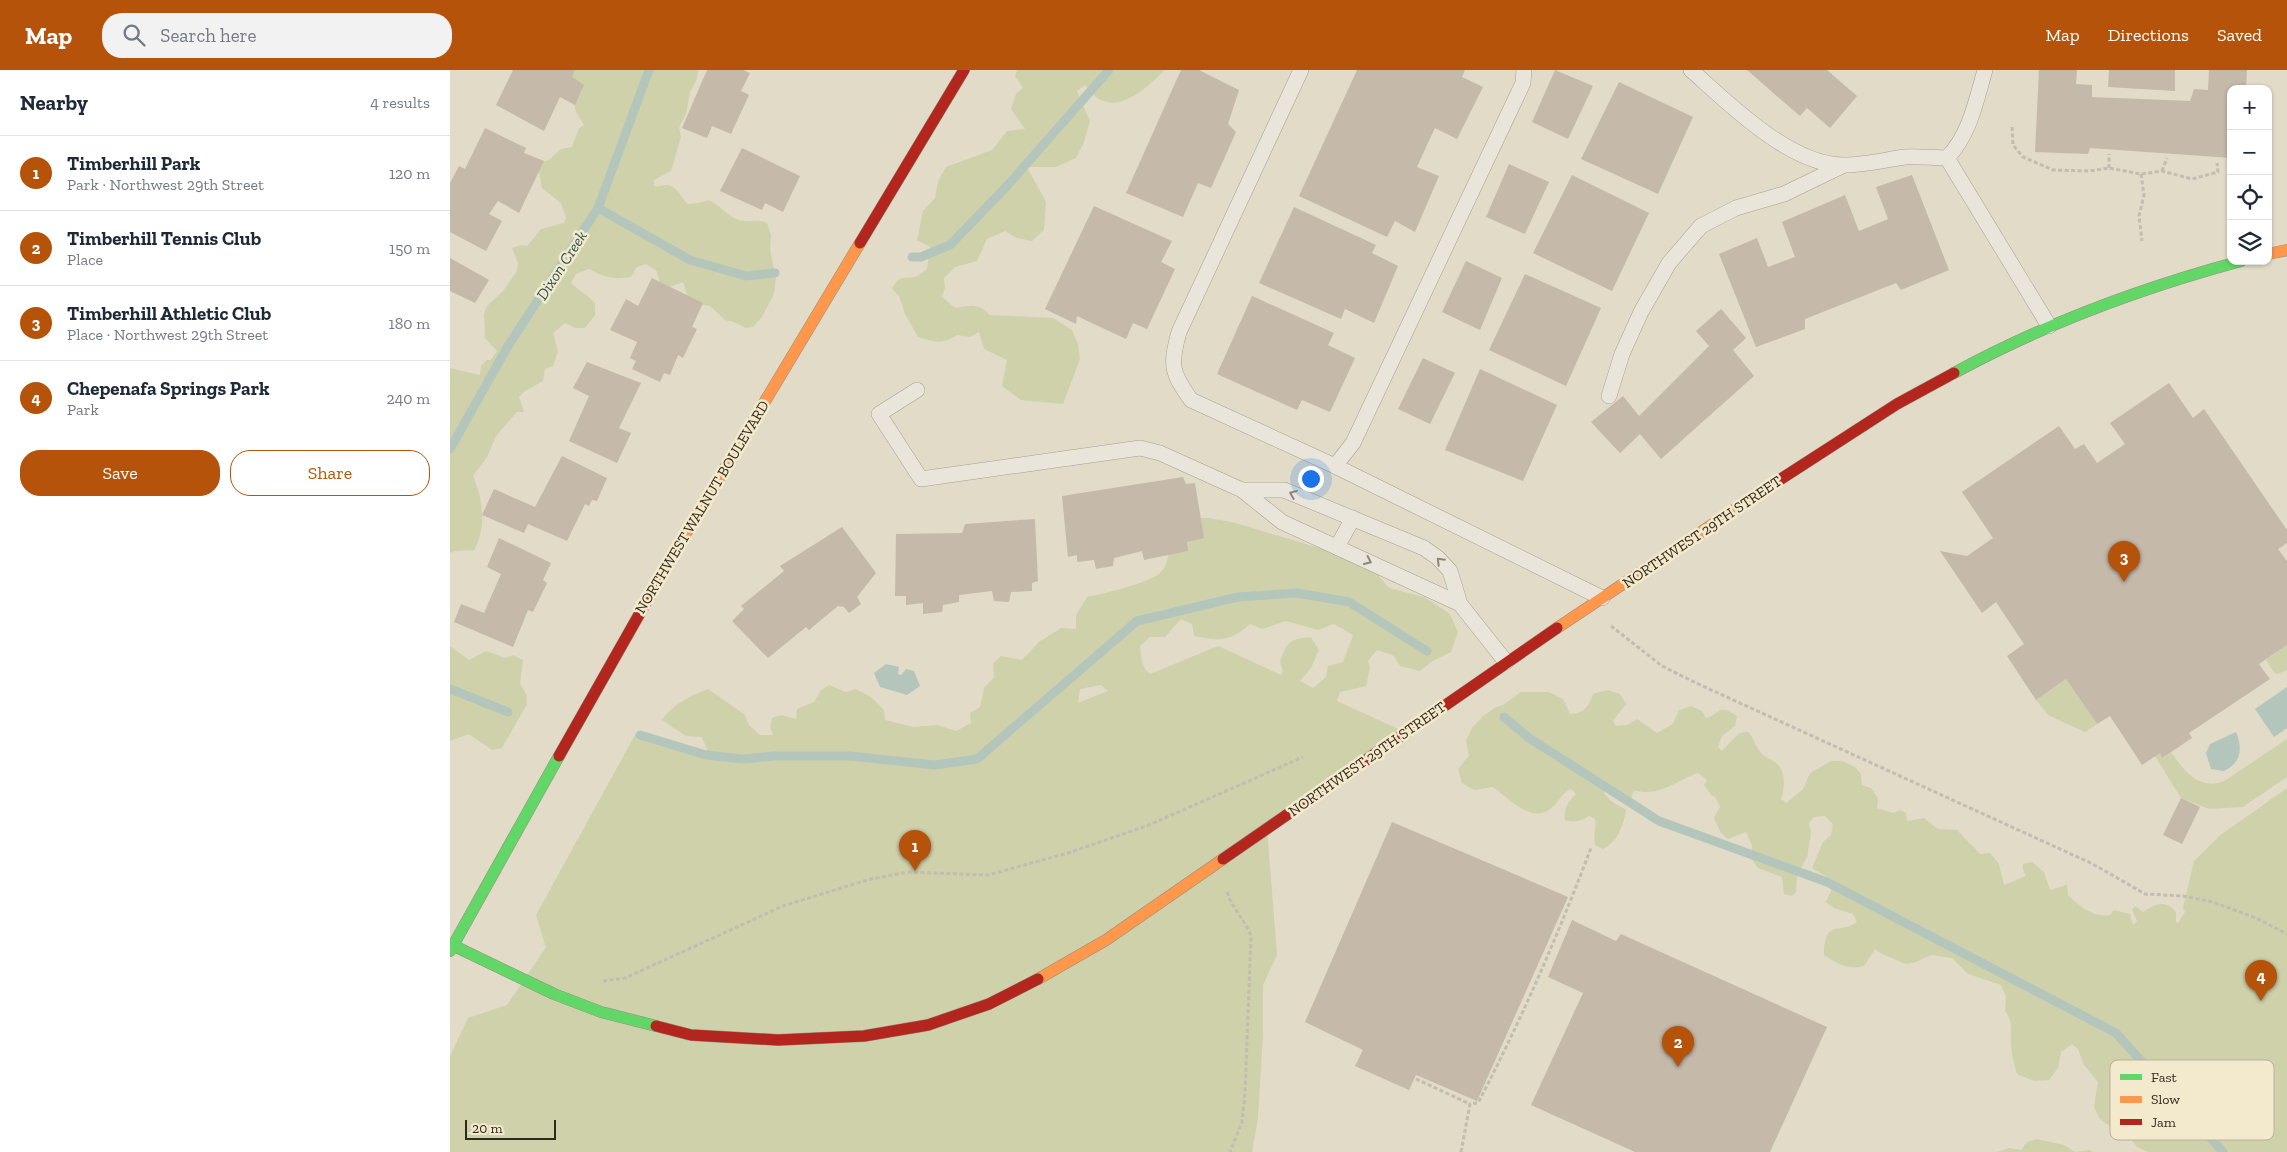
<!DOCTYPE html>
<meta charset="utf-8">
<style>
body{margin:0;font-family:"Zilla Slab",serif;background:#f2f2f3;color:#1f2937}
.controls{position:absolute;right:15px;top:15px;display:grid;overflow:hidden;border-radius:10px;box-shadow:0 1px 4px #0004}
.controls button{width:45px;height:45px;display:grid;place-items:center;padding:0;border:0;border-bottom:1px solid #e0e1e3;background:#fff;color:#1f2937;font:25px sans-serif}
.scale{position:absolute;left:15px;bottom:12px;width:91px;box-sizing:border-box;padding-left:5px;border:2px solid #33281c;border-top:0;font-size:14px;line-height:18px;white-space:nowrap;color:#33281c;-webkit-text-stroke:4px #f3eacd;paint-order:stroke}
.you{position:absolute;left:860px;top:408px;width:18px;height:18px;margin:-12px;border:4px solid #fff;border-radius:50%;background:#1a73e8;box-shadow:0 0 0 8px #1a73e833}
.badge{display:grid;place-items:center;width:32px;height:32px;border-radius:50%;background:#b45309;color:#fff;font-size:16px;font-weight:700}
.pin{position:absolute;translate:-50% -41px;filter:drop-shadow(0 1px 2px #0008)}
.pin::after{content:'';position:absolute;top:26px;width:18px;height:15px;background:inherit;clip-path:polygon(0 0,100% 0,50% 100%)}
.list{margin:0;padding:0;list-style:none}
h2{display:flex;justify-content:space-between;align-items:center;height:65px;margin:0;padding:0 20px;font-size:21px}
h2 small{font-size:16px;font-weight:400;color:#747a83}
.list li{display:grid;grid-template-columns:32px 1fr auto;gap:15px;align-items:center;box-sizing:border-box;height:75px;padding:0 20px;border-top:1px solid #e0e1e3}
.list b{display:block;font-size:19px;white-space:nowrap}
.list p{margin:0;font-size:16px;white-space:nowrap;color:#747a83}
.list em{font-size:16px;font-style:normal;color:#747a83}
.actions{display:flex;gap:10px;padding:15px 20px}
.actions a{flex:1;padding:11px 0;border:1px solid #b45309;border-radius:20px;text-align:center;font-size:18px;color:#b45309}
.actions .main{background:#b45309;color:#fff}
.icon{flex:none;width:28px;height:28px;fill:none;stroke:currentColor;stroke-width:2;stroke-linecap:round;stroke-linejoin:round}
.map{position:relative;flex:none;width:1837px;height:1082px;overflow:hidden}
header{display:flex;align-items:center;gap:30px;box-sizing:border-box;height:70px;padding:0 25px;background:#b45309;color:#fff}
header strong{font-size:24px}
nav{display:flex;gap:28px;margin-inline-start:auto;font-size:18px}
.search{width:350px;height:45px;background:#f2f2f3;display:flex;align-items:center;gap:12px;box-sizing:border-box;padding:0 18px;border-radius:20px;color:#747a83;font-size:19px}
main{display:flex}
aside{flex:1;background:#fff}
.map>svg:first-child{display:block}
</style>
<header>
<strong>Map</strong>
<div class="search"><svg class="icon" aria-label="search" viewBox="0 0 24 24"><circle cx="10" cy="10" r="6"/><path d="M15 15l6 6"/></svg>Search here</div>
<nav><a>Map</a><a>Directions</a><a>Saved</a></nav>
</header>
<main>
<aside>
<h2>Nearby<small>4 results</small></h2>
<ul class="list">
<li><span class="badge">1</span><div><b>Timberhill Park</b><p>Park · Northwest 29th Street</p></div><em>120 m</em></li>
<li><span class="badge">2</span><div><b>Timberhill Tennis Club</b><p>Place</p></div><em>150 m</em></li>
<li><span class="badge">3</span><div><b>Timberhill Athletic Club</b><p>Place · Northwest 29th Street</p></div><em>180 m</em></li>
<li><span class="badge">4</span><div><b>Chepenafa Springs Park</b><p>Park</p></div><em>240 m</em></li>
</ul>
<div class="actions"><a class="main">Save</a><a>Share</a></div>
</aside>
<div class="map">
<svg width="1837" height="1082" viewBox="0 0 1837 1082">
<rect width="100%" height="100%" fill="#e2dbc8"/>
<g fill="#cfd1ab" fill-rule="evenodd">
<path d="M117,0h131l-1,9 -7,13 -4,22 -7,13 2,10 -10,34 -17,9v6c5,1 8,-1 12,-1 10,-1 15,13 22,19l10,-1 11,-3c11,5 18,16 30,20 10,3 17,-2 28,3l4,12 -1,15 6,28 -2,16 -12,23 -9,10 -7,1 -12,-6 -9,-2 -15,-14 -12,-2 -10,-6 -5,-16 -16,6 -7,-3 -3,-14 -11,-7 -9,3 -6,10c-17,3 -28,0 -42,-8l-13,5 -5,9c8,8 16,11 24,20v12l-10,13h-10l-10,-5 -12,10 5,19 -5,14 -8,3 -2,12 -18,10 -6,6 5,15h-7l-21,24 -9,21 -14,19c10,24 14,51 1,74l-19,1 -5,2v-185l30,7 1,-9 6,-6h4l6,-9 -12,-13 -1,-24 3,-8 16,-15 14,-20 1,-8 -6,-15 9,-3 6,1 14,-17 23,-6 2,-5 -5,-15 -19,-15 -4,-22 4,-4 7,-2 12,-11 11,-2 7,-19 5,-3 -8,-13z"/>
<path d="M567,0h147c-14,16 -46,45 -68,27 -4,-3 -7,-8 -11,-12l-8,6 13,30 -6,21 -8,16 -20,9h-29l19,35 -2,28 -12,11 -15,-3 -12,-7 -18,8 -10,22 -22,6 -11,11 1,10 -3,9 13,11c16,-3 23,-5 35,7l63,3 19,12 6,14 2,15 -17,45 -42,-4 -19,-14 5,-26 -23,-11 -5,-17 -9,5 -13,-2c-16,10 -22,7 -39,2l-13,-23 -6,-18 -7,-7c9,-17 12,-8 25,-13 3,-1 7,-5 10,-7l3,-22 -13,-7 6,-29 12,-13 3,-17 8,-14 46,-17 15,-19 18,-2 -14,-20 5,-15 7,-6 -8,-12z"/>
<path d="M758,448l24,4 94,28 22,-6 13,10 28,34 35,9 26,17 8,18 -7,20 -20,10 -11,9 -20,-5 -7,-11 -16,-5 -9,11 2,7 -4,18 -26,6 -3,9 68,31 -138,96 10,127 -14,30v50l-5,83 -6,34h-802v-96l18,-38 39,-13 39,-58 -10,-32 99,-180 74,24v-4l-7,-18 -16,-1 -24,-16c10,-15 29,-25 46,-31l37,26 4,10 11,10h13l-3,-9 2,-8 9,-3 15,4 1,-10 17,-7 7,-12 8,-5 17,7 10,-3 15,8 13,13 1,10 28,7 24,-2 19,6 15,-8 -1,-10 10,-6 4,-19 10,-11 -1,-13 8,-8 21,4 17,-18 22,-14 15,1v-14l11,-18c15,-3 62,-14 73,-24 14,-14 3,-31 23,-46 9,-7 14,-9 25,-9zM731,549l11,5 2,12c25,5 36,6 56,-12l12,5 24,-8 32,9 16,-6 19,11 -10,27 -15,4 -2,11 -13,11 -13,-7 11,-13 8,-18 -8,-13c-21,2 -24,4 -31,25l3,9 -2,4 -63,-29 -68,28c-9,-7 -9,-18 -10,-28l10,-9h15zM651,615l7,6 -30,12 2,-14z"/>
<path d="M1837,575v25l-10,4 -3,-2 -8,-12z"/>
<path d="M0,576l19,14 17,-9 19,7 8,-3 10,5 -3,23 6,11 1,10 -25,44 -10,2 -23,-16 -19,7z"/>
<path d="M1616,609l31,45 -12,8 -37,-17 -12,-15z"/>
<path d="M1157,620l13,4 6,10 -13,17 3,5 11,-1 10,-6 20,14 16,-9 6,-14 12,-4 11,5 4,7c16,-4 10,-15 31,-2l-2,10 -13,10 -4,11 4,4 17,-18 9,-1c6,6 7,13 12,20 4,5 10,7 16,11 10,8 9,25 5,36l5,4 17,-14 7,-16 21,-12h11l13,6 6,7 1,11 9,3 7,10 -1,10 16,5 7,-3 6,3 1,8 17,-3 14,11 19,1 23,24 10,-1 9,11 5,21 22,-9 -3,-6v-6l9,-2 12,10 6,18 17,-5 1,10c11,11 26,23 42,20l4,-5 16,4 3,11 4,-4 -5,-11 3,-4 8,6c13,-8 22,-13 33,0v10l2,1 7,-11 -2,-4 11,-47 25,-25 68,-48v364h-140l-11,-6 -8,-11 -16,-7 -13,-10 -5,-12 4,-24 -14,-17 -6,-16 -6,-5 -11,8 -3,16 -9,12 -15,1 -17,-7c-3,-10 -5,-18 -6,-28 -1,-14 3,-24 -6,-35l1,-14 -5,-12 -33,-11 -16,-16 -21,-3 -15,7 -10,2 -24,-10 -7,-5 -11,17c-17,4 -26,-2 -40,-11 1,-37 15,-20 33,-33l-4,-8 -19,-6 -8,-6 6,-13 7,-5 -27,-16 11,-26 8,-7 2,-11 -8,-8 -11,1 -5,6 2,9 -4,26 -10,16 -1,18 -4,4 -8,-2 -2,-17 -24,-9 -7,-10 1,-13 -6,-13 -18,7 -7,-6 -7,-15 6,-11 -5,-10 -4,-2 -7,-10 3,-5 -9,-7c-21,7 -40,25 -64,17l-5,14 -3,-2 -1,-7 -16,-9 -5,2v5l7,8 15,9c-2,14 -9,33 -23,39l-8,-4c-2,-12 2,-18 0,-26l-6,-3c-8,5 -14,7 -24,4 -1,-11 2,-18 11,-26l-5,-5c-9,4 -10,9 -16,16 -21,22 -44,-5 -62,-18l-19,3 -12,-7 -4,-14 11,-13 -3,-15 6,-13 11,-12 13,-9 7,-2 18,-13h28l14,7 7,15c15,-1 18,-7 23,-20z"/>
<path d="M1837,669v38l-44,30 -34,2 -28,-11 -26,-42 5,-3 3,5 8,-6c12,18 30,41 55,28z"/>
<path d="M1587,1069l27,6 11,7 14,-2 4,2h-96l12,-4 12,2 6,-8z"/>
</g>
<g fill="#b4c6bb">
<path d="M436,594l13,3 -1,7 3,1 5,-6 8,2 6,15 -13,9 -27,-8 -6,-14z"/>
<path d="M1837,617v41l-13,9 -19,-28z"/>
<path d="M1786,662c7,17 5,31 -12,39l-13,-2 -5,-16 4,-9z"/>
</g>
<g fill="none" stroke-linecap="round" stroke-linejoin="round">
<g stroke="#b4c6bb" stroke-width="9">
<path d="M148,138l92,52 56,16 29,-3"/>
<path d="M462,187h9l29,-12 57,-59 102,-116"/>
<path d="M0,379l58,-103 90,-138 51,-138"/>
<path d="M0,619l58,23"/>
<path d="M1054,647l25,21 130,83 168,61 289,151 107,119"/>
<path d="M190,665l66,20 36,4 32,-3h76l85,9 42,-6 160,-138 101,-24 59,-4 52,9 78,49"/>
</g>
</g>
<g fill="#c5b9a9">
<path d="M63,0h62l-3,7 12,8 -9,20 -15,-8 -16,34 -48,-26z"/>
<path d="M257,0h36l7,3 -9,18 8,4 -18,39 -19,-8 -5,12 -25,-10z"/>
<path d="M731,0h18l40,20 -11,34 8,8 -25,56 -13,-5 -15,34 -57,-24z"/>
<path d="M907,0h108l-3,7 21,10 -26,52 -22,-11 -9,19 -9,20 22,9 -24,56 -20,-11 -8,16 -88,-41z"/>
<path d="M1105,0l38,16 -25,53 -36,-17z"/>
<path d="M1297,0h80l30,26 -27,32 -23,-20 -7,8z"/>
<path d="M1589,0h38l-1,14 16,1v12l98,4 4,-12 14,1 1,-20h38l-1,19h-15v69l-141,-10 -2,6 -53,-2z"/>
<path d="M1659,0h66v21l-67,-4z"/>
<path d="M1169,12l74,35 -35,77 -77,-35z"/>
<path d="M35,58l41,20 -2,5 20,8 -25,52 -21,-12 -9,13 13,7 -16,30 -36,-19v-49l9,-17 6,3z"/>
<path d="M292,78l58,28 -17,36 -18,-9 -3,7 -42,-19z"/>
<path d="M1059,94l40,18 -24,52 -39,-17z"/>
<path d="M1122,105l77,38 -37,78 -79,-38z"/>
<path d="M1462,105l37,95 -48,20 -5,-7 -91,36v10l-49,18 -37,-93 38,-16 11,29 27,-10 -13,-35 63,-27 14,36 29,-12 -12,-32z"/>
<path d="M644,136l78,35 -11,21 14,7 -28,60 -14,-6 -7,16 -49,-23 -1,8 -31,-15z"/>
<path d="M844,137l82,38 -4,8 26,13 -24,57 -29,-14 -4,10 -82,-36z"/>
<path d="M0,188l39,22 -14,23 -25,-12z"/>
<path d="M1016,191l36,17 -22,52 -38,-18z"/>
<path d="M1075,204l76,34 -35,78 -77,-36z"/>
<path d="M202,208l51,25 -11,24 5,2 -14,29 -5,-3 -8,20 -6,-2 -4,9 -28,-13 4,-8 -6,-3 7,-16 -27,-12 16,-31 12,7z"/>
<path d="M802,226l82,37 -6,12 27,13 -25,54 -28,-12 -5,10 -80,-36z"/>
<path d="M1271,239l25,29 -13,12 21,26 -93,83 -21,-25 -20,19 -29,-31 32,-26 16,20 70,-70 -13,-15z"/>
<path d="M973,288l32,15 -25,51 -32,-15z"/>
<path d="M137,292l54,21 -22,45 12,5 -14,30 -48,-22 20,-45 -16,-8z"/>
<path d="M1030,299l77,36 -34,76 -78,-31z"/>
<path d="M1719,313l24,35 11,-9 83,121v13l-9,6 9,12v84l-28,19 11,15 -81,54 3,5 -30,20 -2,-5 -18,12 -32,-49 -13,8 -31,-45 -30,21 -29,-44 17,-12 -28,-42 -14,11 -42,-62 27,5 26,-18 -31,-46 97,-66 16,23 9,-5 13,19 28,-19 -15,-21z"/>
<path d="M112,386l45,22 -10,23 -5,-1 -3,6 -4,-2 -18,37 -39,-17 -4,9 -42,-18 12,-26 41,18z"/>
<path d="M733,407l3,7 9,-1 9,55 -17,4 1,9 -44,9 -2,-9 -28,7 -1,8 -17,3 -2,-9 -17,2v-7l-9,2 -6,-61z"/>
<path d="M585,449l3,62 -6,2v8l-21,1 -2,10 -15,-1 -2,-10 -33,4v7l-16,3 -1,7 -19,2v-11l-17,2v-9h-11l1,-62 66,-1 3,-9z"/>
<path d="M392,457l34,46 -19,24 4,7 -12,9 -5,-6 -6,-1 -29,24 -3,-3 -38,31 -36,-37 12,-12 -3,-3 43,-35 -4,-5z"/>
<path d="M49,468l52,25 -8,17 4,3 -14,29 -5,-2 -15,37 -59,-25 7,-18 23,9 17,-39 -14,-7z"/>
<path d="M1731,728l19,9 -18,37 -19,-9z"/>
<path d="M942,752l176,75 -91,204 -61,-26 -7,15 -54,-24 8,-16 -58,-28z"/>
<path d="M1122,850l44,21 5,-7 206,93 -57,125h-135l-104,-47 52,-112 -35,-16z"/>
</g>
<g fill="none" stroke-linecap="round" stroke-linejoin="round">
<defs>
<g id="lane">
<path d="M851,0l-122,262c-9,33 -8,40 12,68l144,66 267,132"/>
<path d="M1241,0c37,33 100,96 153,95 20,0 40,-5 61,-8 13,-1 28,1 42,1l102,168"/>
<path d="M1497,88c23,-24 29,-57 38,-88"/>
<path d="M467,320l-38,24 42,65 219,-31 20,5 82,37"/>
<path d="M1159,326l13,-42 19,-42 28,-49 32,-37 35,-18 48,-14 58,-28"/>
<path d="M885,396l18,-23 170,-360 1,-13"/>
<path d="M887,477l16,-29"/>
<path d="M1010,534l-178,-82 -40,-32h42l140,58 14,10 12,13 10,33 46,58"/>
</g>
<g id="fast">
<path d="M1504,303c90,-49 187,-85 287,-112"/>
<path d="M0,874l104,50 47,18 55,14"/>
<path d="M0,881l109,-195"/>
</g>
<g id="slow">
<path d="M1818,184l19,-4"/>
<path d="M224,483l186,-310"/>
<path d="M1107,558l210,-140"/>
<path d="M588,909l68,-39 117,-81"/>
</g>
<g id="jam">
<path d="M410,173l104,-173"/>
<path d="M1317,418l130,-84 57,-31"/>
<path d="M109,686l115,-203"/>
<path d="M773,789l334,-231"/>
<path d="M206,956l35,9 87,5 86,-4 64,-11 61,-21 49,-25"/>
</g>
</defs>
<use href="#lane" stroke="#a6a092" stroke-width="16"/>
<use href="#fast" stroke="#968f82" stroke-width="12"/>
<use href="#slow" stroke="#968f82" stroke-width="12"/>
<use href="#jam" stroke="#968f82" stroke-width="12"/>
<g stroke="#c2bcb1" stroke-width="3" stroke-dasharray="4 2.5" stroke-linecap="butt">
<path d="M1562,57l1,18 10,12 30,13 36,1 20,-3 32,6 21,-3 30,8 26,-7 -1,-9"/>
<path d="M1659,98v-14"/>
<path d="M1712,101l5,-13"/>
<path d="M1691,104l3,21 -5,21 3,25"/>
<path d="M1161,556l51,40 34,17 397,181 52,30 38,2 30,6 43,16 31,16"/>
<path d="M777,822c5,16 18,28 24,44l-6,157 -3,29 -12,30"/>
<path d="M153,911l22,-3 158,-72 84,-26 40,-8 81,3 80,-22 81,-28 154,-68"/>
<path d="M966,1009l54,25"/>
<path d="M1011,1082l9,-48 8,-1c43,-82 80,-168 113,-255"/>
</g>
<use href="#lane" stroke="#e9e5da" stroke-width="15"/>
<use href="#fast" stroke="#63d668" stroke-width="11"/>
<use href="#slow" stroke="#ff974d" stroke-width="11"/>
<use href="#jam" stroke="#b3261e" stroke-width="11"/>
</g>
<defs><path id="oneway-chevron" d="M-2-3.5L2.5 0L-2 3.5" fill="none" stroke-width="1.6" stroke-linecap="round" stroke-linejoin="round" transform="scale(1.25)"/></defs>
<g stroke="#8e867b">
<use href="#oneway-chevron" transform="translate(843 424) rotate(-158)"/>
<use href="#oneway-chevron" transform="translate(918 491) rotate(25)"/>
<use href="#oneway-chevron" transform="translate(990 491) rotate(-135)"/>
</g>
<g text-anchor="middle" stroke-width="5" stroke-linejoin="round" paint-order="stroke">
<g font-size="15" fill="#33281c" stroke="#f3eacd">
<text transform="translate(252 437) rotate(-59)" y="5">NORTHWEST WALNUT BOULEVARD</text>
<text transform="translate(1252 462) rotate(-34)" y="5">NORTHWEST 29TH STREET</text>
<text transform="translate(917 689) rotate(-35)" y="5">NORTHWEST 29TH STREET</text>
</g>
<g font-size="16" font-style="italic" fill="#2b5252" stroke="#f3eacd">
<text transform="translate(111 195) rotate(-57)" y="6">Dixon Creek</text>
</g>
</g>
<rect x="1660" y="990" width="164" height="80" rx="8" fill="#f3eacd" stroke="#b9b098" stroke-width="1"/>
<rect x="1670" y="1004" width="22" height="6" fill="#63d668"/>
<rect x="1670" y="1026" width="22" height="7" fill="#ff974d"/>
<rect x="1670" y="1049" width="22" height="6" fill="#b3261e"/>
<g font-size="14" fill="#33281c">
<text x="1701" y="1012">Fast</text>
<text x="1701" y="1034">Slow</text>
<text x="1701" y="1057">Jam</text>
</g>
</svg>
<div class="controls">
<button>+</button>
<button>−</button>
<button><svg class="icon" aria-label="locate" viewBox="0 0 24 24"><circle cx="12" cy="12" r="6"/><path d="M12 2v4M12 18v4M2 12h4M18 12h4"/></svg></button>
<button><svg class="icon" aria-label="layers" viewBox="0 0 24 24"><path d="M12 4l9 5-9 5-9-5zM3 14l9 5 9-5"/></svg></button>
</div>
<div class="scale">20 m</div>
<div class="you"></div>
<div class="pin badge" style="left:465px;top:801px">1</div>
<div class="pin badge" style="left:1228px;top:997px">2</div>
<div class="pin badge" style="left:1674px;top:512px">3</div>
<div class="pin badge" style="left:1811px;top:931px">4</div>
</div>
</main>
